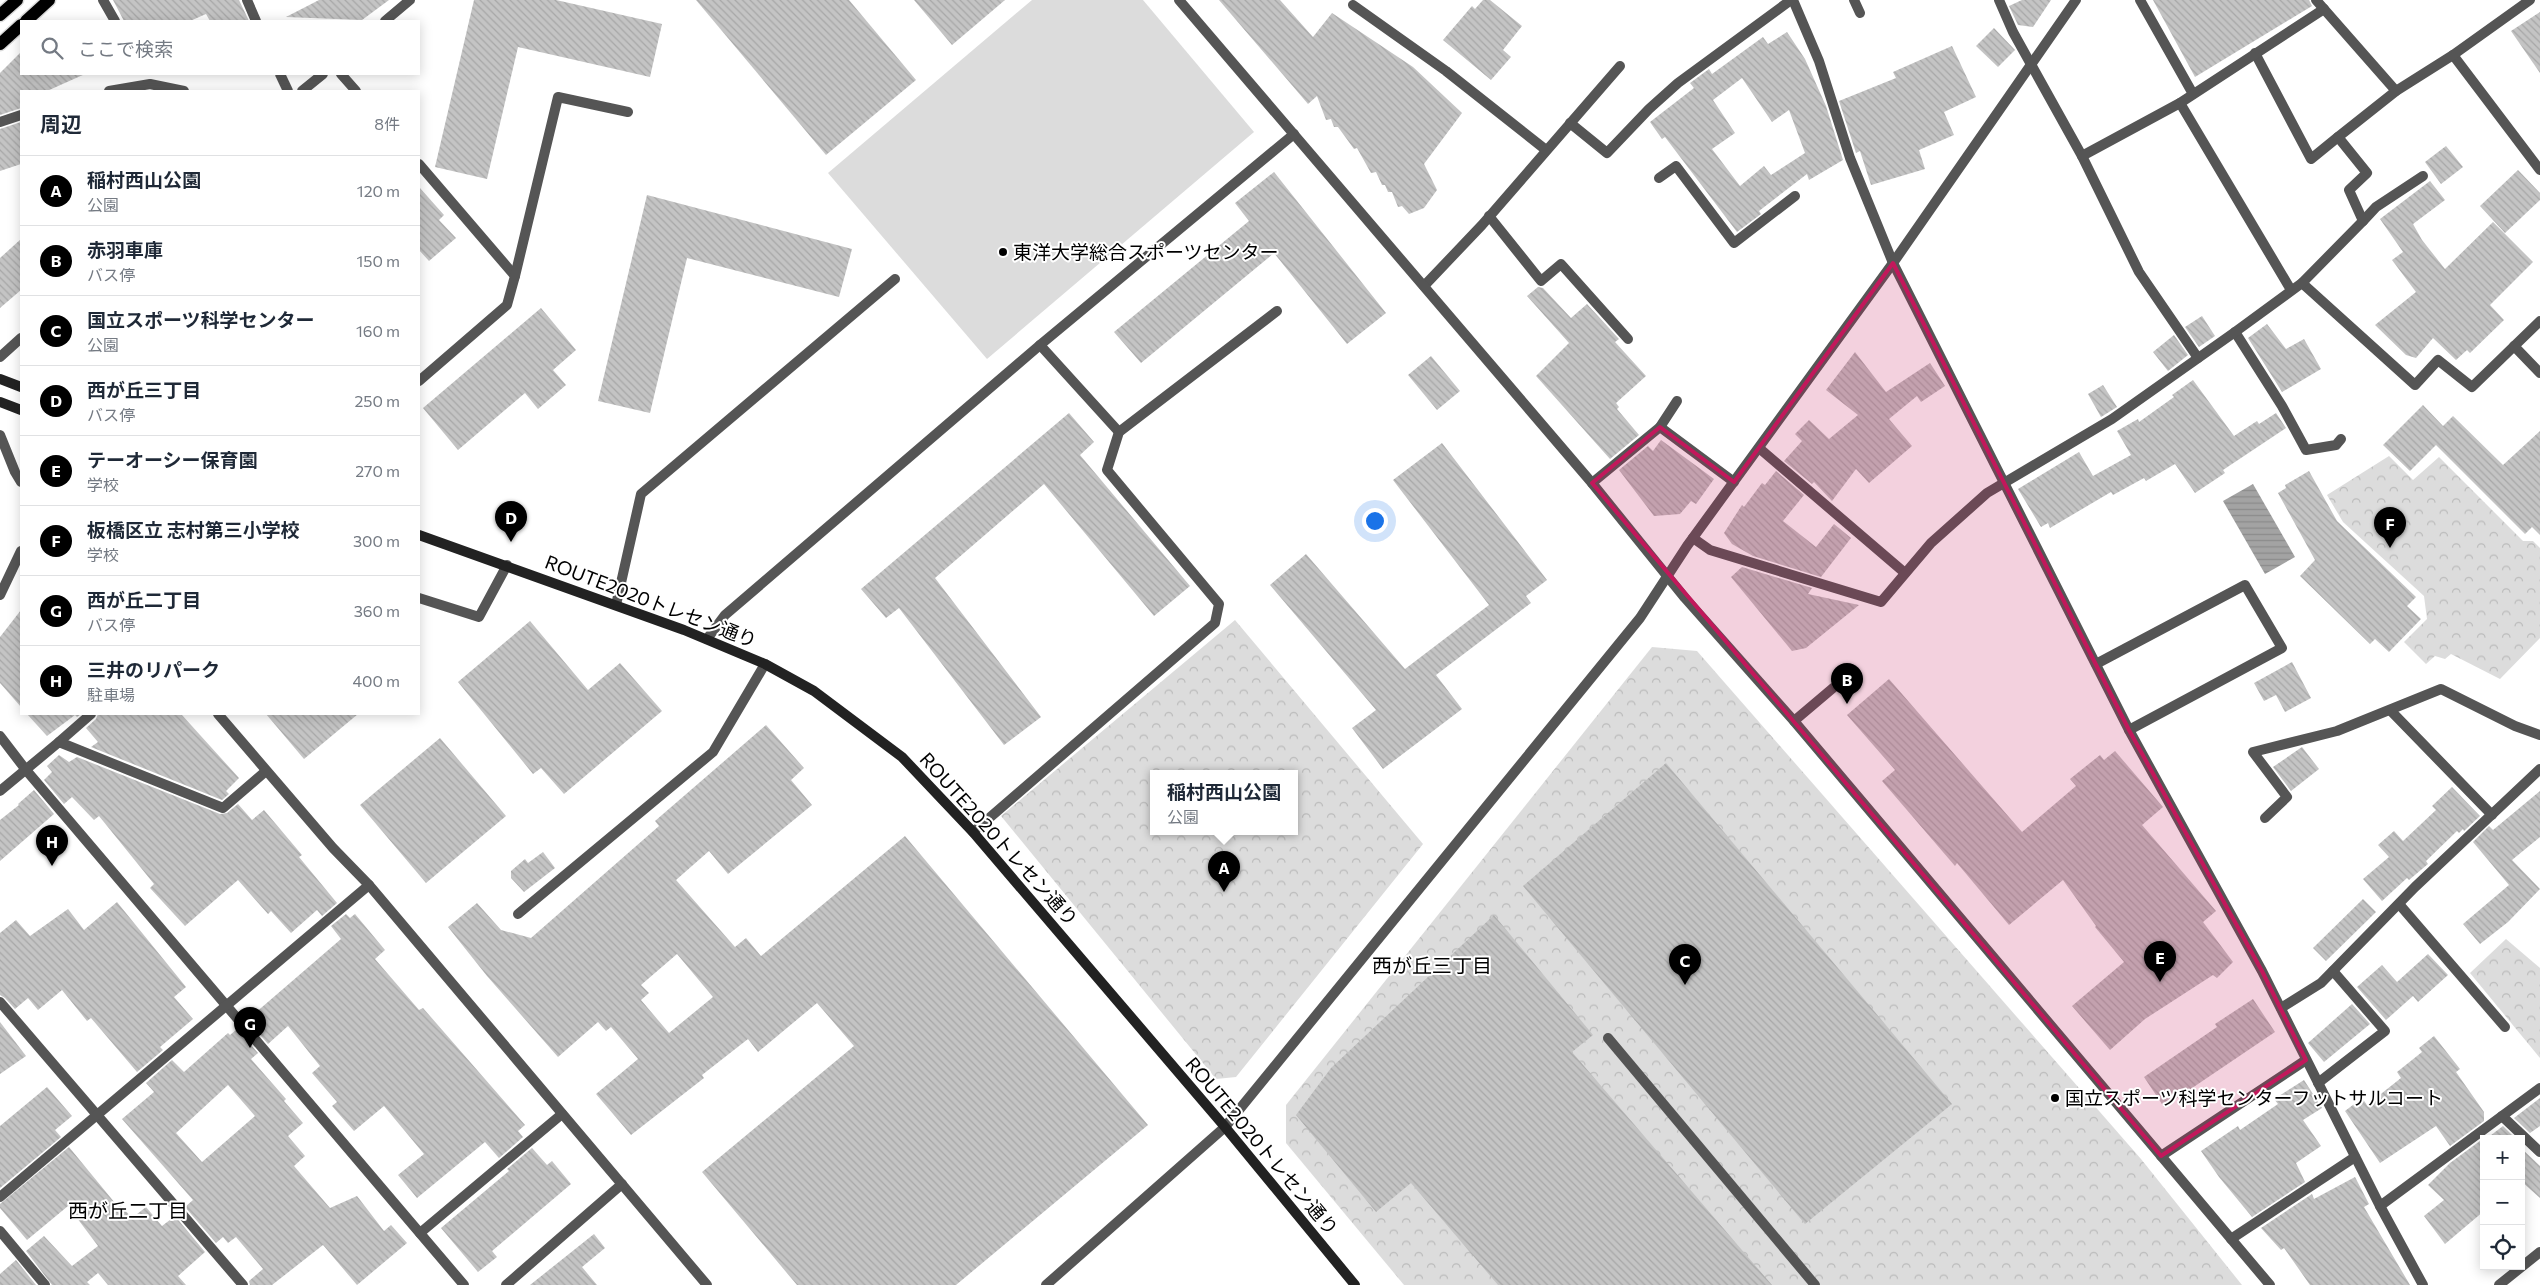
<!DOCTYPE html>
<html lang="ja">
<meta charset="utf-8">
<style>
body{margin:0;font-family:Commissioner,"Noto Sans JP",sans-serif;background:#f2f2f3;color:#1f2937}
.controls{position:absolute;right:15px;bottom:15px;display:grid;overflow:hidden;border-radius:0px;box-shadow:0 2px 12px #0003}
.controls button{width:45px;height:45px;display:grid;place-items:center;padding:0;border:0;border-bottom:1px solid #e0e1e3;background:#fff;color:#1f2937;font:25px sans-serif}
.you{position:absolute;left:1374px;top:520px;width:18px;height:18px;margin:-12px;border:4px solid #fff;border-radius:50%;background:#1a73e8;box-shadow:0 0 0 8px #1a73e833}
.badge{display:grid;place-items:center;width:32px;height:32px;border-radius:50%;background:#000;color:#fff;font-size:16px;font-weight:700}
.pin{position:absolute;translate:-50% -41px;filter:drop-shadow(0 1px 2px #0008)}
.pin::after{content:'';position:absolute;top:26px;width:18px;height:15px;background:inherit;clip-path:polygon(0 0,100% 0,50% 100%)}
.popup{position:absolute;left:1150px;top:770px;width:148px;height:65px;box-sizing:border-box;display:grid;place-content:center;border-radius:0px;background:#fff;filter:drop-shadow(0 1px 4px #0005);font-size:16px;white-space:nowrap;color:#747a83}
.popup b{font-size:19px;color:#1f2937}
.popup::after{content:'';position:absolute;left:50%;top:100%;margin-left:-10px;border:10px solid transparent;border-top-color:#fff}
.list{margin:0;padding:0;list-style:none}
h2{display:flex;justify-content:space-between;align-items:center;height:65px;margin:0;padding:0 20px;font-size:21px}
h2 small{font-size:16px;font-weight:400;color:#747a83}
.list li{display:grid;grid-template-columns:32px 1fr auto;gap:15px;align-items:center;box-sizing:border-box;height:70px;padding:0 20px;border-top:1px solid #e0e1e3}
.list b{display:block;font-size:19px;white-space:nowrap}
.list p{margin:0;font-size:16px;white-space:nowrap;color:#747a83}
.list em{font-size:16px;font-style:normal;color:#747a83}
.icon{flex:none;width:28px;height:28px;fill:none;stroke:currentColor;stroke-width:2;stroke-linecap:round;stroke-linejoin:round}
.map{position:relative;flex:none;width:2540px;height:1285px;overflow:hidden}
.search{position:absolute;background:#fff;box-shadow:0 2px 12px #0003;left:20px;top:20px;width:400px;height:55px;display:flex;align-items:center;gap:12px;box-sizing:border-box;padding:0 18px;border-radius:0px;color:#747a83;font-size:19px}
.panel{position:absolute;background:#fff;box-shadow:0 2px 12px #0003;left:20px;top:90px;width:400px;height:625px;border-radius:0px}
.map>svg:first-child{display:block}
</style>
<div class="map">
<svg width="2540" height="1285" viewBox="0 0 2540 1285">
<defs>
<pattern id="forest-crowns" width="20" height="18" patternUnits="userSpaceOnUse" patternTransform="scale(1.25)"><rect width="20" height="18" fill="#dcdcdc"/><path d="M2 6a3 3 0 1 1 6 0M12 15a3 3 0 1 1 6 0" fill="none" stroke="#bbb"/></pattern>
<pattern id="water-rules" width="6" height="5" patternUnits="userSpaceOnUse" patternTransform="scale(1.25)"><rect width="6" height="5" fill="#a3a3a3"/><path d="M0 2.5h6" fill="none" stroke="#8b8b8b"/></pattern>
<pattern id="building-back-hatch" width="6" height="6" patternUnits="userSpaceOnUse" patternTransform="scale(1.25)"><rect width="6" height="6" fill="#c4c4c4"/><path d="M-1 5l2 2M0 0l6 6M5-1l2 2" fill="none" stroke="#a7a7a7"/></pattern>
</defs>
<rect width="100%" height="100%" fill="#fff"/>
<path fill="#dcdcdc" d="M1032,0h111l111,132 -267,227 -159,-186z"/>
<g fill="url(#forest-crowns)" fill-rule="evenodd">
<path d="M2389,456l24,24 26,-23 84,84h10l7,7v90l-40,41 -49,-25 -6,5 -10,-3 -9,8 -22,-22 23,-23 -3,-23 -81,-74 -16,-27z"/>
<path d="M1235,620l188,224 -187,233 -20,2 -215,-263zM1154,773h140v58h-140z"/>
<path d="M1652,647l45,4 444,508 101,126h-838l-118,-142v-38z"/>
<path d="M2506,939l34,29v90l-70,-85z"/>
</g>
<path fill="url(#water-rules)" d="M2253,484l42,73 -30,17 -42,-73z"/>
<g fill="url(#building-back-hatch)" fill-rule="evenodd">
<path d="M113,0h126l10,21h-39l-4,-7 -16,7h-66z"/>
<path d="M319,0h70l-27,20 -76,-3z"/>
<path d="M474,0h82l106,24 -12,53 -132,-30 -31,132 -52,-12z"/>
<path d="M696,0h153l67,80 -90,75z"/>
<path d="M914,0h91l-53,45z"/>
<path d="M1219,0h61l33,37 19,-24 81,54 49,46 -38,51 13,26 -13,18 -15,6 -7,-8 -4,1 -6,-15h-4l-3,-7h-3l-6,-13 -5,1 -14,-25 -3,1 -16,-22h-4l-3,-8 -5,1 -9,-24 -9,8z"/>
<path d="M1483,0h7l32,26 -19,24 8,7 -20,23 -48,-40 29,-34 3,3z"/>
<path d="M2022,0h29l-18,27 -15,-2 -9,-19z"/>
<path d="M2153,0h156l3,6 -117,71z"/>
<path d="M2540,12v61l-29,-42z"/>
<path d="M1994,28l21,22 -17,17 -22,-21z"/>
<path d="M1787,32l18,27 21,47 17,54 -34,20 -2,-6 -48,37 2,3 -24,18 -72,-95 -3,2 -12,-17 44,-34 -4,-5 19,-14 3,5 51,-37 5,7zM1742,78l30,44 17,-12 16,43 -34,22 -7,-9 -24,20 -28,-37 23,-16 -22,-33z"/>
<path d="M1952,46l24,51 -32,15 10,23 -35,15 6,19 -54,16 -11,-34 -4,2 -17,-52 57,-23 -3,-6z"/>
<path d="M21,52v22h64l-38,17h-26v17l-21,7v-42z"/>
<path d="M21,122v42l-21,7v-42z"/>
<path d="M2446,146l17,21 -22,17 -16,-22z"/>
<path d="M2518,170l22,23v7l-35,33 -25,-27z"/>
<path d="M1274,172l112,141 -39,31 -73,-91 -133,110 -27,-31 135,-111 -14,-18z"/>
<path d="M2430,181l15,19 -32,24 9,16 23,29 48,-47 40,40 -43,43 14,15 -34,33 -3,-3 -11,10 -23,-22 -17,20 -10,-3 -31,-30 41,-33 -24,-32 11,-8 -23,-33z"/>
<path d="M419,187l25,28 -5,5 17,18 -27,23 -10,-11z"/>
<path d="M647,195l205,54 -13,48 -152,-39 -37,155 -52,-12z"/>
<path d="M21,239v51l-21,18v-50z"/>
<path d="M1538,287l5,1 28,30 16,-14 32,35 -4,3 31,34 -30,27 3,4 -2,2 22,26 -29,24 -74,-83 33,-33 -42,-47z"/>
<path d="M541,308l35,42 -23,20 13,15 -28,24 -13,-16 -67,57 -35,-42z"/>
<path d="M2202,316l13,20 -16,11 -14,-20z"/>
<path d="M2267,324l19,25 18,-10 17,30 -39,23 -34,-54z"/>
<path d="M2174,335l14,20 -20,16 -15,-19z"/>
<path d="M1855,352l31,40 44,-29 15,23 -24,16 -4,-6 -28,23 23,27 -43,37 -13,-14 -24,32 -18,-19 -2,2 -28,-23 18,-20 -7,-7 14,-14 20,19 29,-24 -32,-25z"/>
<path d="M1431,356l29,35 -23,19 -29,-35z"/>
<path d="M2193,380l41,56 23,-15 2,3 17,-11 10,15 -63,42 2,3 -30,20 -20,-29 -29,17 -2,-3 -31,17 -2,-3 -61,36 -2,-5 -7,4 -23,-38 61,-37 14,24 38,-21 -14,-24 21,-12 1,3 35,-25 -2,-2z"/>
<path d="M2103,385l14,22 -16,10 -13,-23z"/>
<path d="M2423,405l20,21 10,-10 50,49 37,-34v104l-8,-8 -7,7 -89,-89 -26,26 -27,-26z"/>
<path d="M1069,413l25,29 -14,13 110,131 -36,30 -110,-132 -109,94 106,139 -37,28 -105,-137 -13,10 -25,-29z"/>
<path d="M1661,440l53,39 -18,25 -5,-3 -11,13 -26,2 -35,-46 29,-24 5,5z"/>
<path d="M1442,443l105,137 -21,16 5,7 -95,72 26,34 -79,60 -31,-41 24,-18 -106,-125 36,-31 99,115 84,-64 -96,-125z"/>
<path d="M1776,471l28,24 -21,26 33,26 18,-23 17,14 -30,39 -68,-21 -21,-12 -8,-11 18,-28 2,2 18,-24 3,2z"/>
<path d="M2309,471l28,50 79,76 -9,9 14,13 -32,33 -14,-13 -5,5 -70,-68 15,-16 -37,-67 8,-5 -1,-3z"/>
<path d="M1742,567l70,21 -4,6 51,11 -53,43 -14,3 -61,-74z"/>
<path d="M21,610v97l-21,-24v-46z"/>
<path d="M530,621l58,69 32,-27 42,48 -98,83 -23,-26 -8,6 -75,-92z"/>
<path d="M2292,662l19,36 -26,14 -9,-17 -12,6 -10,-18z"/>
<path d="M1889,679l133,153 54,-46 -6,-7 30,-24 4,5 11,-9 48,56 -21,18 74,86 -13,11 30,40 -16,16 -4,-3 -68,44 -35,31 -38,-44 52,-44 -29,-35 1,-1 -33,-46 -54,45 -52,-62 -2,3 -73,-85 13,-11 -48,-55z"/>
<path d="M27,714h54l-4,3 -2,-2 -28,21z"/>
<path d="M98,714h83l58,64 -13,13 3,3 -7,6 -131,-53 7,-5 -12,-14 10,-9z"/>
<path d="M266,714h92l-54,45z"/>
<path d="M766,725l38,43 -13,12 21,25 -84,69 -19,-23 -33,29 59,67 11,-9 15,18 144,-120 243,289 -192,160h-159l-95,-113 152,-126 -37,-43 -59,49 -10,-13 -46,36 2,3 -73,57 -35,-41 42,-35 -27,-32 -5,4 -8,-9 -40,35 -71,-81 -39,-49 29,-24 24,27 30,8 128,-112 -4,-5zM677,954l36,43 -44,36 -28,-33 8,-7 -8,-8z"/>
<path d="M440,738l66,78 -80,67 -66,-78z"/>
<path d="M2302,747l17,22 -28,22 -18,-24z"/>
<path d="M59,755l10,7 8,-5 143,57 7,-1 11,-9 14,16 12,-10 38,45 -3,2 38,46 -15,13 -5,-6 -26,23 -20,-22 -3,3 -30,-34 -53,46 -35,-38 4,-4 -55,-68 -5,4 -22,-23 -8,7 -20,-24 8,-8 -5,-6z"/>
<path d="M1666,763l286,341 -147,120 -282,-338z"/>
<path d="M2452,787l28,29 -16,15 -1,-2 -4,4 -2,-2 -31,30 2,3 -19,16 -2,-2 -25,23 -19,-22 26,-22 -11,-12 16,-14 9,10 33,-31 -4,-4z"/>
<path d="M34,790l20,24 -54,47v-41l19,-15 -1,-1z"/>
<path d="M2540,791v46l-28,23 28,29 -32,33 -28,22 -17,-20 46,-39 -36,-43 16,-16 4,4z"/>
<path d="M543,852l12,16 -31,24 -13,-14v-7l14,-12 3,4z"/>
<path d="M2363,899l13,13 -50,49 -13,-13z"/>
<path d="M117,902l69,85 -12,10 19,22 -33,28 3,3 -26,22 -46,-54 -4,3 -25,-31 -24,20 -10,-12 -13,11 -10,-11 -5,-3v-62l16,-13 14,16 38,-27 16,21z"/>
<path d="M346,914l4,4 5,-4 30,36 -10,9 44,51 4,-2 102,117 -7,6 5,6 -24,21 -14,-16 -68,56 -19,-23 26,-21 -40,-48 -30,25 -22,-25 5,-4 -25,-29 8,-7 -32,-40 -20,18 -21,-24 94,-81 -10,-13z"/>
<path d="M1494,915l99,120 -21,17 200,233h-274l-87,-102 -35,29 -80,-97 35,-47z"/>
<path d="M2428,954l20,21 -30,27 -5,-6 -27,24 -29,-33 25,-22 15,17z"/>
<path d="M2253,999l22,33 -111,75 -20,-30 73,-50 -2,-3z"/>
<path d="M2352,1004l18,20 -46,38 -16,-19z"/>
<path d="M0,1022l26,34 -26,18z"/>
<path d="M237,1029l21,24 -7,6 35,40 -2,2 19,22 -15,13 17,20 -11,10 36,42 27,-12 27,35 7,-6 16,18 -50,42 -34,-40 -51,40h-22l-1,-4 14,-12 -27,-32 -8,6 -5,-6 -7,6 -31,-36 8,-7 -71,-81 32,-27 -8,-9 26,-23 12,12 44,-39 2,2zM228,1085l27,31 -53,46 -26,-29z"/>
<path d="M2434,1036l26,33 -4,3 28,40v9l-34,25 -14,-20 -56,37 -35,-52 17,-13 5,7 34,-27 -4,-6 25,-20 -3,-4z"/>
<path d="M2304,1080l18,28 -19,12 18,26 -25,17 9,19 -53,35 -33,-40 -18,-26 37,-25 2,4 38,-26 -4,-5z"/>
<path d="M47,1087l25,29 -17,14 6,7 -61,51v-62z"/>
<path d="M2540,1098v28l-10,7 -16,-15z"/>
<path d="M2503,1126l13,13h-30z"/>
<path d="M2484,1138v73l-39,33 -21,-28 20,-16 -16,-15 22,-22z"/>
<path d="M69,1147l46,56 2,-2 15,17 14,-11 16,19 13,-10 30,36 -27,24 8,9h-78l-10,-12 -11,9 3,3h-38l-26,-34 18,-15 28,30 26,-20 -30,-40 -41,34 -27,-32v-4z"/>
<path d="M532,1148l15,17 5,-4 19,23 -79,67 5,6 -19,15 -37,-44 68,-57 -2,-2z"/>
<path d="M2521,1148l19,18v32l-19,-17z"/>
<path d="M2355,1177l14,27 -5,3 46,78h-100l-26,-37 -3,2 -20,-22 51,-34 2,5z"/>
<path d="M594,1234l11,14 -23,19 15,18h-67z"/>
<path d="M16,1260l20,25h-36v-11z"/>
</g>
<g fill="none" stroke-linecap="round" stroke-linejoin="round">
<defs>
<g id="primary">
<path d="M0,15l17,-15"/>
<path d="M26,21l23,-21"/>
<path d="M0,44l21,-19"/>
</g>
</defs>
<use href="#primary" stroke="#dbdbdb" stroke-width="15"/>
<g stroke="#555" stroke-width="10">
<path d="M1854,0l6,13"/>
<path d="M1999,0l14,32 69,124 57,116 59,86"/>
<path d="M2140,0l53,94"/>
<path d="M2255,53l56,106 27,-22"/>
<path d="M341,74l15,17"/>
<path d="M2180,103l111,187"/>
<path d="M2082,156l98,-53 144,-94"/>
<path d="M419,164l96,112 -8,29 -88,76"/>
<path d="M1659,178l17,-12 58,77 61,-47"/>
<path d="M1489,216l52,65 20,-17 67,75"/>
<path d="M2363,221l13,-14 47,-31"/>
<path d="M515,276l43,-179 70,15"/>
<path d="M1424,286l58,-61 138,-159"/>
<path d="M2235,332l47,74 24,44 30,-5 5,-6"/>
<path d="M1040,345l79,87"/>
<path d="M1759,448l146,125"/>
<path d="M419,598l60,19 28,-52"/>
<path d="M616,605l25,-111 254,-215"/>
<path d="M2096,664l149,-79 37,63 -153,82"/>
<path d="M2391,711l101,104"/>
<path d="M1794,721l39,-33"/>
<path d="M2265,818l22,-21 -34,-45 84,-21 104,-42 74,37 25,9"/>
<path d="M973,832l242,-209 4,-19 -112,-134 12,-38 158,-121"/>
<path d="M2399,904l106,123"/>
<path d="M518,914l195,-162 52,-88"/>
<path d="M1608,1038l207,247"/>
<path d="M2318,1083l67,-52 -52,-60"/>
<path d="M2502,1116l38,36"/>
<path d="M420,1233l142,-119"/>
</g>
<g stroke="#555" stroke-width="10">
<path d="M103,0l12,21"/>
<path d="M247,0l9,21"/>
<path d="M1793,0l26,61 31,97 43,105 236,467 133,241 118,235 43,79"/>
<path d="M2316,0l80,91"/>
<path d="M1353,5l93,66 100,79"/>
<path d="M385,21l25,-21"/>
<path d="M2453,55l87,115"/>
<path d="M280,74l8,17"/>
<path d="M109,91l41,-7 34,7"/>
<path d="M302,91l21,-17"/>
<path d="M0,122l21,-7"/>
<path d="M1570,123l37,30 42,-44 29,-26 113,-83"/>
<path d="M2302,283l113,102 23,-25 34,27 68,-66"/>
<path d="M2514,346l26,27"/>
<path d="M0,357l21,-19"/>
<path d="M1660,427l74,55"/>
<path d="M0,435l15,37 6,10"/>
<path d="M1592,483l68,-56 17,-26"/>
<path d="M1693,538l17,12 171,52 50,-59 56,-50 125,-74 123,-87 67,-49 61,-62 -14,-31 18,-17 -29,-36 58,-46 57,-36 77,-55"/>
<path d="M0,595l21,-44"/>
<path d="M707,639l18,-24 315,-270 254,-211"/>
<path d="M218,714l115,134 36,37 338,400"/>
<path d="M0,736l26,34 438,515"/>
<path d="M59,742l32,-28"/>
<path d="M0,791l59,-49 164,66 43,-37"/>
<path d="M0,1002l243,283"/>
<path d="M2281,1008l40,-25 94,-96 125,-118"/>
<path d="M2161,1156l145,-96"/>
<path d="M0,1197l369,-312"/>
<path d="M2380,1206l160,-118"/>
<path d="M0,1231l45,54"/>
<path d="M2231,1239l124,-82"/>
<path d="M506,1285l116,-101"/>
<path d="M2499,1285l41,-33"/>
</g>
<g stroke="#555" stroke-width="10">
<path d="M1179,0l413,483 93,115 109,123 476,564"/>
<path d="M1046,1285l179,-158 415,-509 47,-72 206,-283 183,-263"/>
</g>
<g stroke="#222" stroke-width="10">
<path d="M0,379l21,8"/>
<path d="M0,402l21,8"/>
<path d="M419,535l265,95 81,34 49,27 88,66 71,75 252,295 130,158"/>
</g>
<use href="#primary" stroke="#000" stroke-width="12"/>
</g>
<path fill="#c2185b" fill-opacity="0.2" stroke="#c2185b" stroke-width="4" stroke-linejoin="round" d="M1893,263l236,467 133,241 44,89 -145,96 -569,-673 68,-56 74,55z"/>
<g fill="#000" stroke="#fff" stroke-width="2">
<circle cx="1003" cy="252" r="5"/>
<circle cx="2055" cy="1098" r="5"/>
</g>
<g text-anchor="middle" stroke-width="4" stroke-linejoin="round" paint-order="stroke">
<g font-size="19" fill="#000" stroke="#fff" text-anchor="start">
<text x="1013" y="259">東洋大学総合スポーツセンター</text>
<text x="2065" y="1105">国立スポーツ科学センターフットサルコート</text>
</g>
<g font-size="19" fill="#000" stroke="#fff">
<text transform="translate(651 601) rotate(21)" y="7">ROUTE2020トレセン通り</text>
<text transform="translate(999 839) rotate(48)" y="7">ROUTE2020トレセン通り</text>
<text transform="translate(1262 1146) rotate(50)" y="7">ROUTE2020トレセン通り</text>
</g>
<g font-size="20" fill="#000" stroke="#fff">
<text x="1432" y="973">西が丘三丁目</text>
<text x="128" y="1218">西が丘二丁目</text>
</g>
</g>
</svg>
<div class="controls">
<button>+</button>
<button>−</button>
<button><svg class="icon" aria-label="locate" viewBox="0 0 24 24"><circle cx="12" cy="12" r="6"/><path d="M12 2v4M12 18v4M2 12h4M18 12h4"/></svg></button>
</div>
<div class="you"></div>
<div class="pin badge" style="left:1224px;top:892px">A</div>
<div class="popup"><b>稲村西山公園</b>公園</div>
<div class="pin badge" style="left:1847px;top:704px">B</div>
<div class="pin badge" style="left:1685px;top:985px">C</div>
<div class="pin badge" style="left:511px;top:542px">D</div>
<div class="pin badge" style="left:2160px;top:982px">E</div>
<div class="pin badge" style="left:2390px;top:548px">F</div>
<div class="pin badge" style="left:250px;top:1048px">G</div>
<div class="pin badge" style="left:52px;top:866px">H</div>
<div class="search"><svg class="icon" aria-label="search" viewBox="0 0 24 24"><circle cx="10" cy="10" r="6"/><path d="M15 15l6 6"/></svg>ここで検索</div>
<section class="panel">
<h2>周辺<small>8件</small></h2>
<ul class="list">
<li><span class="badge">A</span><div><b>稲村西山公園</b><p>公園</p></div><em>120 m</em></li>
<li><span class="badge">B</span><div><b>赤羽車庫</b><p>バス停</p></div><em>150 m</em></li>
<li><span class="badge">C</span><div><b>国立スポーツ科学センター</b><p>公園</p></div><em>160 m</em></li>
<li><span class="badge">D</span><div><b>西が丘三丁目</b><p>バス停</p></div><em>250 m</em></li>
<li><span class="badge">E</span><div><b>テーオーシー保育園</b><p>学校</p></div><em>270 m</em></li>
<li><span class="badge">F</span><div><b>板橋区立 志村第三小学校</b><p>学校</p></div><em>300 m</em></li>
<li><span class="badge">G</span><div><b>西が丘二丁目</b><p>バス停</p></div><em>360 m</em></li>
<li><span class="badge">H</span><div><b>三井のリパーク</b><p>駐車場</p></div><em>400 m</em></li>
</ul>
</section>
</div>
